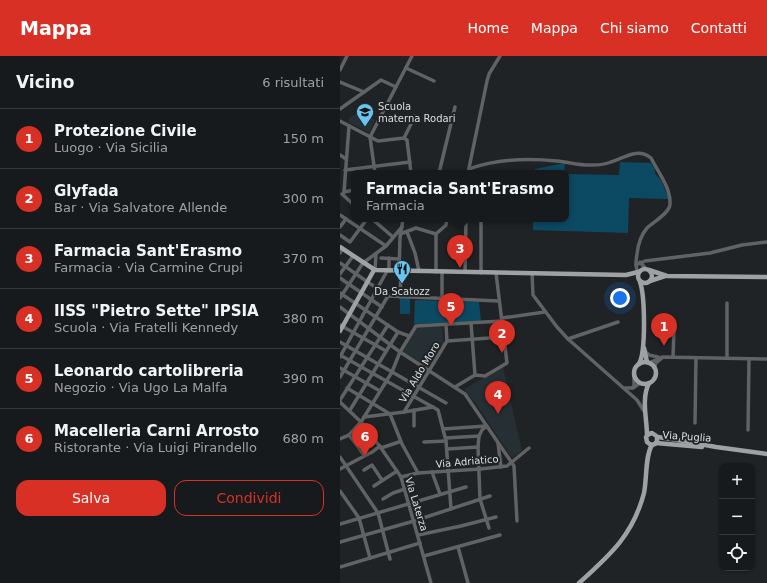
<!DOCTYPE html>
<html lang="it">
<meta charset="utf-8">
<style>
body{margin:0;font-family:"DejaVu Sans",sans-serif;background:#202325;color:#f1f3f6}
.controls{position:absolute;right:12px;bottom:12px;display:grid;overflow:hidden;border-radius:8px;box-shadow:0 1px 3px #0004}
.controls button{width:36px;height:36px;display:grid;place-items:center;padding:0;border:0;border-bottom:1px solid #36383b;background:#171a1c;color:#f1f3f6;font:20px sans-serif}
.you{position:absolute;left:280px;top:242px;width:14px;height:14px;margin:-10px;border:3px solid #fff;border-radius:50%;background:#1a73e8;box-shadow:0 0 0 6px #1a73e833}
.badge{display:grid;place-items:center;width:26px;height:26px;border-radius:50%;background:#d93025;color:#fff;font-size:13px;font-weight:700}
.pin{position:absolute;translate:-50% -33px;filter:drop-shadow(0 1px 2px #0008)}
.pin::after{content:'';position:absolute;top:21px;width:14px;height:12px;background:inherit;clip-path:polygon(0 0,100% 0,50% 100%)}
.popup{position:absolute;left:11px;top:114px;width:218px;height:52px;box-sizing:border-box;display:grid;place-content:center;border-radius:8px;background:#171a1c;filter:drop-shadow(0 1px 3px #0005);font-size:13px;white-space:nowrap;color:#9ea1a3}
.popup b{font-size:15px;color:#f1f3f6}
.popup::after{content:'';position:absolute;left:50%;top:100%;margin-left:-8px;border:8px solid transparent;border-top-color:#171a1c}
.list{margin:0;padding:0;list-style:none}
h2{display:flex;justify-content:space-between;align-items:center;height:52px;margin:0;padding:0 16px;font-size:17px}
h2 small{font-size:13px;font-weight:400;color:#9ea1a3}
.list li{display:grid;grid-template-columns:26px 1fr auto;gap:12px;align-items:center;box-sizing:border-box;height:60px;padding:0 16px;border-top:1px solid #36383b}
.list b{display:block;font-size:15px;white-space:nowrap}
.list p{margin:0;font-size:13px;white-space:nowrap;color:#9ea1a3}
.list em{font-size:13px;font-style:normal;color:#9ea1a3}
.actions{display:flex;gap:8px;padding:12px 16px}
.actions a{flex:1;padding:9px 0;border:1px solid #d93025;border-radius:12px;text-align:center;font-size:14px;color:#d93025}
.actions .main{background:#d93025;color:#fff}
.icon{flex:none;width:22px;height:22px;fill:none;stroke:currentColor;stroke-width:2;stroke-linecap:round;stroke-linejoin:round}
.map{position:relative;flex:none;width:427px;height:527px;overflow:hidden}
header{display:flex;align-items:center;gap:24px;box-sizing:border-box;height:56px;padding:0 20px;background:#d93025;color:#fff}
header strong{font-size:19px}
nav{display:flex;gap:22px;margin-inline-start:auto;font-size:14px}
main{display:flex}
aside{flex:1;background:#171a1c}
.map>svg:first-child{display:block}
</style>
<header>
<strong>Mappa</strong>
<nav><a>Home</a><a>Mappa</a><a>Chi siamo</a><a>Contatti</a></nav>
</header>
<main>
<aside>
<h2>Vicino<small>6 risultati</small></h2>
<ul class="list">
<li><span class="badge">1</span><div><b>Protezione Civile</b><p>Luogo · Via Sicilia</p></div><em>150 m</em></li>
<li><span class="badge">2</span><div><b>Glyfada</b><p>Bar · Via Salvatore Allende</p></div><em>300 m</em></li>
<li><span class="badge">3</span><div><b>Farmacia Sant'Erasmo</b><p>Farmacia · Via Carmine Crupi</p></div><em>370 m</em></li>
<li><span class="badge">4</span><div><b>IISS &quot;Pietro Sette&quot; IPSIA</b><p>Scuola · Via Fratelli Kennedy</p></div><em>380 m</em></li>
<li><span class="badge">5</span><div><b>Leonardo cartolibreria</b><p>Negozio · Via Ugo La Malfa</p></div><em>390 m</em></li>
<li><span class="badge">6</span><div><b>Macelleria Carni Arrosto</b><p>Ristorante · Via Luigi Pirandello</p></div><em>680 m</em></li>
</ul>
<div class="actions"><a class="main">Salva</a><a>Condividi</a></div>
</aside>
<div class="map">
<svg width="427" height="527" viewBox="0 0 427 527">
<rect width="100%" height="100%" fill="#1f2325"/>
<g fill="#252f34">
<path d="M19,57l16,7 -6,13 -21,-11 2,-5z"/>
<path d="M102,270l2,17 -16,25 -26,-15 15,-26z"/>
<path d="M163,311l19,84 -10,7 -38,-57 -2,-1 -8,-11z"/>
</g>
<g fill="#0c4a64">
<path d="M280,106l31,1 4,7v4l6,6 8,19 -40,-1 -1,35 -95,-3v-11h33v-45l53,1z"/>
<path d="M225,107l-1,10h-29v-4z"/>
<rect x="60" y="242" width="10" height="16"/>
<path d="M75,244l64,2 2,19 -67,3z"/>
</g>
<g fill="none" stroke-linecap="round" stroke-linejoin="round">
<g stroke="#606263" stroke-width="3.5">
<path d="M66,12l28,13"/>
<path d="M0,14l7,-14"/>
<path d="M0,26l24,10"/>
<path d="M0,53l41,-29 15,7"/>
<path d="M0,65l38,20 26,-3 3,2 4,33"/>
<path d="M30,81l42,-81"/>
<path d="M30,81l5,36"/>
<path d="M64,82l11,-22"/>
<path d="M0,99l6,4"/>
<path d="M129,113c28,-10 59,-11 88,-8 12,1 24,5 36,4 6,0 13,-1 18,-3 13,-4 27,-15 40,-4 7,14 20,30 19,46 0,9 -17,18 -23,24 -6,7 -9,17 -10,26 -1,7 -2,12 1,18"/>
<path d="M5,114l65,-8"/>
<path d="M99,117l16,-66"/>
<path d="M128,117l19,-92 2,-7 11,-18"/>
<path d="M4,136l5,-66"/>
<path d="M4,136l10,-2"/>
<path d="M2,138l12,11"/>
<path d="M0,159l46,31"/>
<path d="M32,163l21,18"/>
<path d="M141,163v54"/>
<path d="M0,171l6,-8"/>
<path d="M67,176l8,21 4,18"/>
<path d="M60,178l16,-6 20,6 10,-9 1,-6"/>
<path d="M0,179l10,7 17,-23"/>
<path d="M0,197l2,-4"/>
<path d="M41,202l18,1"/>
<path d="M300,206l6,7"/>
<path d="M0,207l48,33"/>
<path d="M23,207l23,-17 16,-19"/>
<path d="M296,209l9,-4 65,-8 32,-8 25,-3"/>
<path d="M35,214l1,-16"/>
<path d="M49,215v-13"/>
<path d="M59,215l1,-33 3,-19"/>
<path d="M96,216v-38"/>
<path d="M125,216l1,-53"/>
<path d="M192,217l1,22 24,32 11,12 69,61 7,11"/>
<path d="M0,218l13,-18"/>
<path d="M0,222l42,29"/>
<path d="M0,237l58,39 11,4"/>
<path d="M48,240l111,5"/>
<path d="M60,241l1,-26"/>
<path d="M0,242l23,-35"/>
<path d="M102,242v-26"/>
<path d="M0,251l60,45 65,42 49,72 3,55"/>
<path d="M162,262l43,-6"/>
<path d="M131,267l4,52"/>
<path d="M0,269l46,26"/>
<path d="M228,283l50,-17"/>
<path d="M107,285l57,-4"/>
<path d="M0,286l106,61"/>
<path d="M305,295l4,4 9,2"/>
<path d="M0,299l98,55 8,31 5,68"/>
<path d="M0,301l47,-86"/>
<path d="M333,301l1,-27"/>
<path d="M387,302v-55"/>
<path d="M309,307l13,-6 105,2"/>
<path d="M0,312l40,23"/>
<path d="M314,312l2,-5 6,-5"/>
<path d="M0,321l48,-81"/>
<path d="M115,331l20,-12 10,1 22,-13 -11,-90"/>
<path d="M7,332l43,26 12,30 16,29"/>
<path d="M285,332h8l7,-5"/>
<path d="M292,332l2,-2v-10"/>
<path d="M0,344l48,-75"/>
<path d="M0,346l21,20 20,26 20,29 30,106"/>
<path d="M10,354l48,-78"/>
<path d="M64,356l29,-5"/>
<path d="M24,361l40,-5 43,-71 -1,-16"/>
<path d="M355,367l1,-65"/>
<path d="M74,370v-16"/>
<path d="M147,370l-5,4 -3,6 -1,11 2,52 9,29"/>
<path d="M103,373l43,-3"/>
<path d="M408,374l1,-71"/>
<path d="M9,379l15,20"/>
<path d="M106,382l33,-2"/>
<path d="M0,383l9,-4 12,-13 31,-50 8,-20 16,-26 86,-5"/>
<path d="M84,386l22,-1"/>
<path d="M158,387l3,24"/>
<path d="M41,392l18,-6"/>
<path d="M107,393l31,-2"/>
<path d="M0,401l38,56 12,46"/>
<path d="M0,413l32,-17 8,-6"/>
<path d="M24,414l8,-5 10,15"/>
<path d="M92,416l8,22"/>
<path d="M61,421l17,-4 62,-4 27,-3 22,-18"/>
<path d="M34,430l23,-15"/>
<path d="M0,435l19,27 11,40"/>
<path d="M43,443l10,-6 12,-4"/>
<path d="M0,468l126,-37"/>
<path d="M78,479l43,-9 35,-9"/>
<path d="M0,486l74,-21 76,-25"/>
<path d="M118,491l10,36"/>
<path d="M84,500l76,-21"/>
<path d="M0,511l80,-24"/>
</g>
<g stroke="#9fa2a5" stroke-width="4.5">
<path d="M0,191l35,23 251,5 12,-3"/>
<circle cx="305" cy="220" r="7"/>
<path d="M309,214l18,6 100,1"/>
<path d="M310,225l15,-5"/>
<path d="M0,275l34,-61"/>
<path d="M304,292l3,14"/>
<circle cx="305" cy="317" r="11"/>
<path d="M299,308c7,-12 6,-68 1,-82"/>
<path d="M307,379c0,-16 -6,-36 2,-52"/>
<path d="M317,381v4l-2,3 -4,1 -4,-3 -1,-5 3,-3 3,-1 6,4 26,4 32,6 51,7"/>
<path d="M316,387l46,4"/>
<path d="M239,527c31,-28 54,-48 65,-90 3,-14 1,-37 8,-48"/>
</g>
</g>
<defs>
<symbol id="school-pin" viewBox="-11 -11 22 30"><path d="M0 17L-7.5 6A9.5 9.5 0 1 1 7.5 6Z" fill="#68c4f0" stroke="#1f2325"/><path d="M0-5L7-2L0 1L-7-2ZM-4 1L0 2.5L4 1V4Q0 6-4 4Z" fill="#111"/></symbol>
<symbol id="restaurant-pin" viewBox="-11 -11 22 30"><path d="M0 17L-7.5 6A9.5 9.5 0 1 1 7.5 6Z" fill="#68c4f0" stroke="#1f2325"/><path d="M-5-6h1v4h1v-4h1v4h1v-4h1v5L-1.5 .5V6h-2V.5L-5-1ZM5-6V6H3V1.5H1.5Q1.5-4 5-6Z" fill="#111"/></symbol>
</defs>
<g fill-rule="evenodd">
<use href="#school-pin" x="15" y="46" width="20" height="27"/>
<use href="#restaurant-pin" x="52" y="203" width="20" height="27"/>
</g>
<g text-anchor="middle" stroke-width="4" stroke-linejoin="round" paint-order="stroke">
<g font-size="10" fill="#dddfe1" stroke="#1f2325" text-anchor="start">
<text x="38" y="54">Scuola<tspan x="38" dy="12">materna Rodari</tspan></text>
<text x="62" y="239" text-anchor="middle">Da Scatozz</text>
</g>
<g font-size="10" fill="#dddfe1" stroke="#1f2325">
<text transform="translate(79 316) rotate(-59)" y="4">Via Aldo Moro</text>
<text transform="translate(347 380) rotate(4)" y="4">Via Puglia</text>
<text transform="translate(127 405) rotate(-5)" y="4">Via Adriatico</text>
<text transform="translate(77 448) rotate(73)" y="4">Via Laterza</text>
</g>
</g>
</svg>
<div class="controls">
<button>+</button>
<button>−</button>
<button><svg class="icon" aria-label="locate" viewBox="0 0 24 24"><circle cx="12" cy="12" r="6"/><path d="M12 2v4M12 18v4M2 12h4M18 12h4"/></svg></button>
</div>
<div class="you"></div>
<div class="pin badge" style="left:324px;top:290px">1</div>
<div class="pin badge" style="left:162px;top:297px">2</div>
<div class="pin badge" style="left:120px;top:212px">3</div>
<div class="popup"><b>Farmacia Sant'Erasmo</b>Farmacia</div>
<div class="pin badge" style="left:158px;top:358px">4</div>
<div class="pin badge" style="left:111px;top:270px">5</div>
<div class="pin badge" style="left:25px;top:400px">6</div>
</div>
</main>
